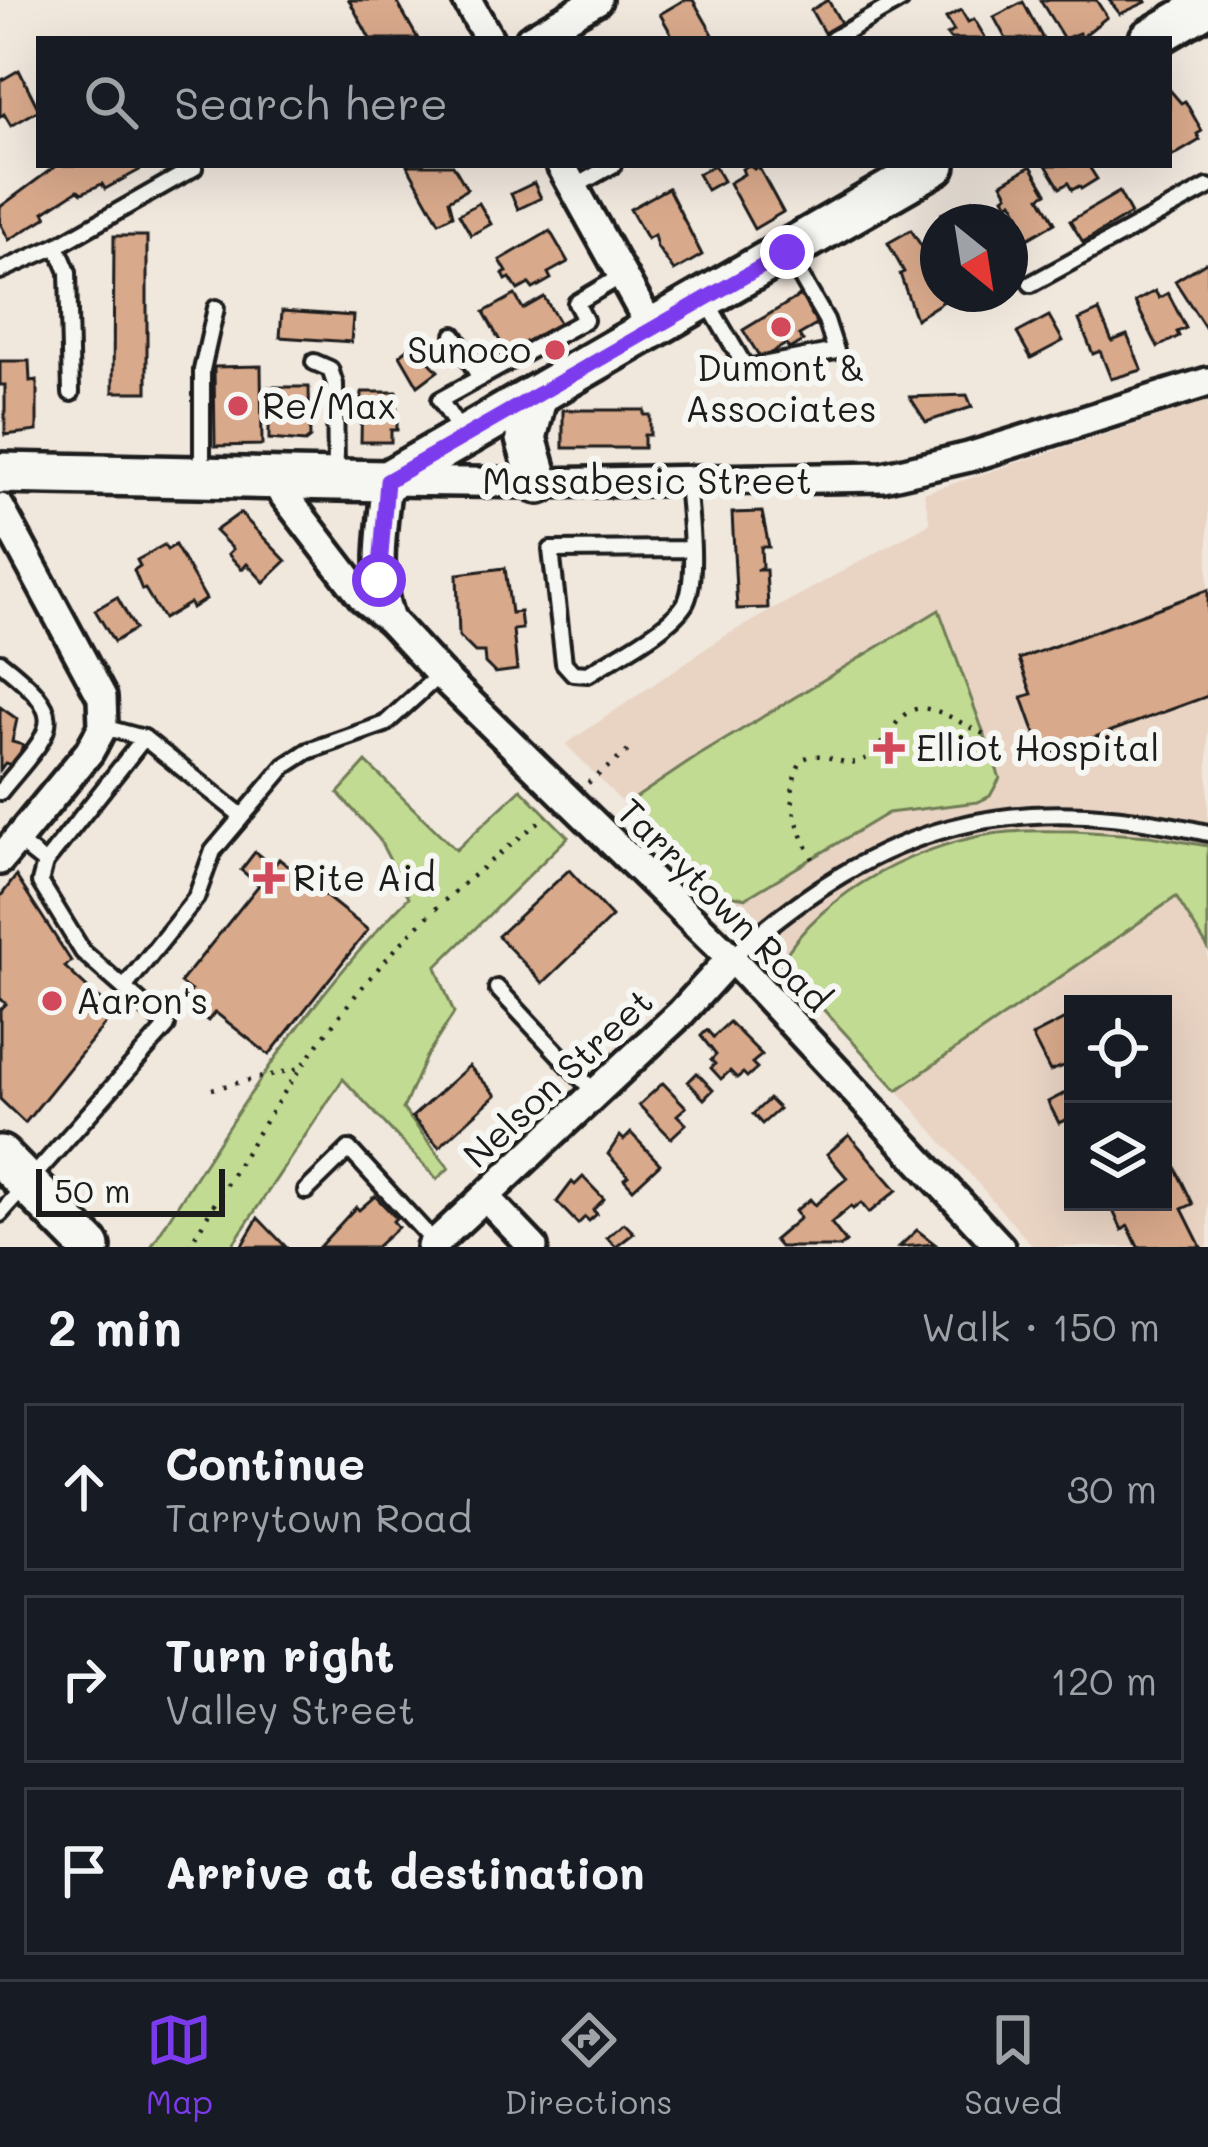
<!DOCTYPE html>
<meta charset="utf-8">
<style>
body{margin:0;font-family:Mali,sans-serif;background:#242831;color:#f1f3f6}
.controls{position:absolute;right:36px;bottom:36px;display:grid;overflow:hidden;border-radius:0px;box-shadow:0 12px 48px #0002}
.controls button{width:108px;height:108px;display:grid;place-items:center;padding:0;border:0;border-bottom:3px solid #363941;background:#171b24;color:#f1f3f6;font:60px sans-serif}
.compass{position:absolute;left:920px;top:204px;width:108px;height:108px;border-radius:50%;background:#171b24;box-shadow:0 12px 48px #0002;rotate:150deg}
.scale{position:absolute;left:36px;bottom:30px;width:189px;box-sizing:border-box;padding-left:12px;border:6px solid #1c1c1c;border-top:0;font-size:33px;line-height:42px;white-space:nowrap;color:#1c1c1c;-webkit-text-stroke:9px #f6f6f2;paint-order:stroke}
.stop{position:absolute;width:36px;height:36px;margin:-27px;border:9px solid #7c3aed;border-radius:50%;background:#fff}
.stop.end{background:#7c3aed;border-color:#fff;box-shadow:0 3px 12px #0008}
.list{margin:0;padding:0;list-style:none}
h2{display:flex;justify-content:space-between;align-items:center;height:156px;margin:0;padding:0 48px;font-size:51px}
h2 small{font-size:39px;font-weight:400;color:#9ea1a6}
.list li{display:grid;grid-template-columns:78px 1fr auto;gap:36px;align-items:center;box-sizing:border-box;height:168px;margin:0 24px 24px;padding:0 24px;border:3px solid #363941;border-radius:0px}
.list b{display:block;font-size:45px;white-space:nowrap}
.list p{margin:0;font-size:39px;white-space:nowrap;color:#9ea1a6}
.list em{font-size:39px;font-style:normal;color:#9ea1a6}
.icon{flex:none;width:66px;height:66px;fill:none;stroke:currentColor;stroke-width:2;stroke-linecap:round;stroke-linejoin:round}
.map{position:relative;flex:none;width:1208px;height:1247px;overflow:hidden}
.search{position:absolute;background:#171b24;box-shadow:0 12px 48px #0002;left:36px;right:36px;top:36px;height:132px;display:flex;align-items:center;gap:30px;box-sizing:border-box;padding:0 42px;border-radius:0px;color:#9ea1a6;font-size:45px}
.sheet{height:732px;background:#171b24}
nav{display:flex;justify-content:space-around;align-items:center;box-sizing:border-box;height:168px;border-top:3px solid #363941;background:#171b24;font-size:33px;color:#9ea1a6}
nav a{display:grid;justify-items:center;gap:6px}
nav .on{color:#7c3aed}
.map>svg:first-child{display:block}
</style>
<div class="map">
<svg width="1208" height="1247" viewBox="0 0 1208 1247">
<rect width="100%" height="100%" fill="#f0e7dd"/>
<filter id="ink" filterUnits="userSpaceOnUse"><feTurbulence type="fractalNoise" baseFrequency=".00833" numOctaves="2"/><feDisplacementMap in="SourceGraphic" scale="24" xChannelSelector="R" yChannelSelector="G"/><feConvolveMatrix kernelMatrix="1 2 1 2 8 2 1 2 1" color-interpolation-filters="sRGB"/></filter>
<g filter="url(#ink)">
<path fill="#e9d4c4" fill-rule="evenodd" d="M1208,401v846h-175l-136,-157 -331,-346 157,-107 207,-114 -6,-30zM1073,1004h90v198h-90z"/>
<g fill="#c2db92" stroke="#6f7c57" stroke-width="3">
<path d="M939,610l61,168 -10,18 -12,6 -90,11 -142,85 -30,-5 -24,-18 -67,-70 73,-49z"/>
<path d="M366,762l90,88 65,-61 47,48 -132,130 18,46 -28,44 -23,52 46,59 -12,11 -94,-100 -112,168h-80c77,-122 155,-246 258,-350l-30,-58 -41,-46z"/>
<path d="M1075,831l75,5 58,10v102l-32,-51 -279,193 -116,-127c40,-73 147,-124 228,-131 22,-2 44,-1 66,-1z"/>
</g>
<g fill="#d9a98b" stroke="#1c1c1c" stroke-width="3">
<path d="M349,0h47l22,39h-48z"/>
<path d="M684,0h9l22,38 -41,1 -14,-25z"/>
<path d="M828,0l13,23 -17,10 -13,-23z"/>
<path d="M1040,0h56l11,17 -26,21 -2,-5 -15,6z"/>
<path d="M1109,0h36l1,2 -26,12z"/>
<path d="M1023,2l20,37h-37l-12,-22z"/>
<path d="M961,10l7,12 6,-3 12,20h-36l-3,-4 7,-4 -8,-13z"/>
<path d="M19,70l20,40 -28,16 -7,-12 -4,3v-36z"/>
<path d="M1169,89l12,14 4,-2 17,30 -5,3 3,6 -27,16 -4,-7z"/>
<path d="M57,165h89l1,1 -42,23 -3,-5 -20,9 -4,-3 -34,22 3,5 -38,23 -9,-17v-16z"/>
<path d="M407,165h46l14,24 -18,11 4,15 -14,7z"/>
<path d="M714,165l9,16 -16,9 -9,-16z"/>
<path d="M749,165l5,4 4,-3 25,46 -29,17 -25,-46 15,-9 -2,-5z"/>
<path d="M1046,165h42l9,14 -16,10 -2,-3 -7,4 -4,-7 -8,5z"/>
<path d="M1031,166l16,27 -7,4 15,26 -45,26 -2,-27 12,-7 -8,-14 -4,3 -4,-7 4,-3 -6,-11z"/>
<path d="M534,183l7,15 -23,11 -7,-15z"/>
<path d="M668,188l34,67 -28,16 -17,-24 -3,-12 -7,4 -17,-30z"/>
<path d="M1119,192l12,22 -48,28 -13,-21z"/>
<path d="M973,200l4,7 5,-3 7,10 -6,4 2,4h-39l-5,-8z"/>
<path d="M479,203l12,21 -20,11 -12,-21z"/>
<path d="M911,230l27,42v22l14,2 -36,23 -16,-45 4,-2 -16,-29z"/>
<path d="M550,231l18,31 -20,11 3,6 -18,10 -4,-5 -11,6 -8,-12 -4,2 -3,-6 4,-2 -7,-12z"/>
<path d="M114,236h33v156h-34z"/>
<path d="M1208,261v71l-33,-51z"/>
<path d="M1155,291l4,7 9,-5 18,35 -9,4 2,4 -21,11 -23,-45z"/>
<path d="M515,295l8,14 21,-12 16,27 -53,30 -23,-42z"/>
<path d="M801,295l17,29 -19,11 4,6 -14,8 -3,-5 -25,15 -18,-29z"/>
<path d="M282,311l71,5 -2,26 -71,-5z"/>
<path d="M1099,311l13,30 15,-6 15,35 -31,9 -11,-28 -7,3 -14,-34z"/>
<path d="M1049,316l14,25 -32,17 -14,-25z"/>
<path d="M413,345l25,26 -20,15 -18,-31z"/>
<path d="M0,361h29l1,20 7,-1v51l-32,4v-50h-5z"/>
<path d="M261,366l1,79 -47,1 -1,-79z"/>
<path d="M269,387h40l1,51 -5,4 -36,-3z"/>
<path d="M362,392h35v38h-6v12h-30z"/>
<path d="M967,395l5,12 -46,15 -16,-25z"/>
<path d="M563,410h81v5h6v20h-6v13h-81z"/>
<path d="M762,512l7,35h-8l1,20 -6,3h10l2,38 -31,1 -5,-96z"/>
<path d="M240,513l46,48 -22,21 -17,-18 -5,5 -14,-15 5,-5 -18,-18z"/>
<path d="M164,545l3,5 8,-5 31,54 -14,9 -2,-5 -27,16 -18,-30 -3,1 -8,-20 6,-4 -3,-6z"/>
<path d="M505,568l6,45 9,-1 2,17 -9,1 4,40 -22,3 -10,-10 -1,-11h-9l-16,-16 -2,-62z"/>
<path d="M1208,590v106l-165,60 -21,-59 10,-3 -13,-35z"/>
<path d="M117,597l18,32 -21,13 -19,-32z"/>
<path d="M0,707l17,12 -5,23 11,3 -7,21 -11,-3 -5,7z"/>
<path d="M255,852l18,15 6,-8 89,71 -99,125 -54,-43 -7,9 -25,-20 8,-10 -11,-8 79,-98 -18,-15z"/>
<path d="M569,870l43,47 -69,66 -45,-47z"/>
<path d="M16,876l55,85 -6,6 49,46 -89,110 -25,-24v-89l6,-6 -6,-6v-101z"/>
<path d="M1073,1015v48l-23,8 -18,-35z"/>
<path d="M729,1022l33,33 -10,8 5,5 -10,9 -4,-4 -6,5 -7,-7 -9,8 -10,-11 4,-4 -4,-4 5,-5 -15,-19 6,-6 6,7z"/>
<path d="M469,1066l27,29 -57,52 -27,-30z"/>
<path d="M697,1073l16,17 -9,9 -16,-17z"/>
<path d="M663,1083l23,24 -9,8 9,9 -15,14 -32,-33z"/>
<path d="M1073,1089v33l-2,-4 -12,5 -11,-21z"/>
<path d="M769,1099l10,10 -17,15 -9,-10z"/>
<path d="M631,1133l29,31 -27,25 -9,-10 4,-3 -20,-22 12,-18 4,4z"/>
<path d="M849,1135l48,55 -28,23 -8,-10 -8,6 -2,-3 -20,17 15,19 -6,5h-60l-6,-7 26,-22 -5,-7 15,-12 5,6 32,-27 -20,-24z"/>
<path d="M1174,1165l19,39 -11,5 19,38h-63l-10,-21 -6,4 -13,-28h54v-32z"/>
<path d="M583,1177l21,22 -11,11 4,4 -8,7 -4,-4 -7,7 -21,-22 15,-20 3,3z"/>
<path d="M375,1196l21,22 -3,3 5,6 -22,20h-57l37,-40 3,3z"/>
<path d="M258,1218l28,29h-45z"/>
<path d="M624,1223l10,10 -18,14 -9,-9z"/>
<path d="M917,1230l18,14 -36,3z"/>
</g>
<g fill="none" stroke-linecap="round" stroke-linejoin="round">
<defs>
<g id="service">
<path d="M833,39l68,-39"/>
<path d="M574,187l39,-22"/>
<path d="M57,246l11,26 3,121"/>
<path d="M0,271l57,-25 137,-78 -1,-3"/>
<path d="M1031,284l177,-97"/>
<path d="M706,300l40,68 90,-17 -10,-31 -37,-64"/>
<path d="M454,335l26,43"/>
<path d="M314,362l16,7 5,15 1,90"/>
<path d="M462,434l-22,-34 145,-80 -9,-17 47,-28"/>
<path d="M202,472v-102l14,-62"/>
<path d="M687,481c2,29 11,96 -1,121 -14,26 -72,55 -98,72l-15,-1 -9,-10 -13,-113 139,-1"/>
<path d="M0,662c74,58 52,66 0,130"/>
<path d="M103,727l41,11"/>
<path d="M16,840l29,23 99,-125 98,78"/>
<path d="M45,863l-5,19 43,70 41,36"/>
<path d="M731,958c152,-136 278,-170 477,-125"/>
<path d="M497,988l98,105"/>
<path d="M306,1191l43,-42 86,94"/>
<path d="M0,1214l167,-188 -43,-38 72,-90 17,-47 72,-85 23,-15 77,-27 55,-50"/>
</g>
<g id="minor">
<path d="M467,0l22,39"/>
<path d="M530,39l67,-39"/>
<path d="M561,165l92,166"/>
<path d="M271,478l93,121 26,21 50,54 291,284 269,289"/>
<path d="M0,508l102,189 1,30 -14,25 -89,108"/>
<path d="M390,620c-17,-47 -8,-90 -3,-139l152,2 344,-6 86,-20 239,-75"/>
<path d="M485,1197l48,50"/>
<path d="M431,1247l250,-234 50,-55"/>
</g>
<g id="secondary">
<path d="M1150,39l58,-34"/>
<path d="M536,398l-10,40 13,45"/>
<path d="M0,473l387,8 548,-316"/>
<path d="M0,1156l90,91"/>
</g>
</defs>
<use href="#service" stroke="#1c1c1c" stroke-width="22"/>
<use href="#minor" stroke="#1c1c1c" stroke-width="36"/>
<use href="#secondary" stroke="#1c1c1c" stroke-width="48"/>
<g stroke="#1c1c1c" stroke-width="4.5" stroke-dasharray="3 9" stroke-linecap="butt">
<path d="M588,783l40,-32"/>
<path d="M813,859c-16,-32 -31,-66 -11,-99 21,-12 33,5 54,2 33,-6 36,-60 72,-53 22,4 40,20 61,27"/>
<path d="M212,1089l88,-21"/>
<path d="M189,1247c68,-116 140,-235 237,-329 38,-37 80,-69 120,-102"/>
</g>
<use href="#service" stroke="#f6f6f2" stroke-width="14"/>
<use href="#minor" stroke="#f6f6f2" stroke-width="27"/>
<use href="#secondary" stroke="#f6f6f2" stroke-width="39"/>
</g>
</g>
<g fill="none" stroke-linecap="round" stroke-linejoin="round" filter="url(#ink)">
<path stroke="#7c3aed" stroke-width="15" d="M379,580l8,-99 400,-229"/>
</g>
<g fill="#d1495b" stroke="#f6f6f2" stroke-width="4.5">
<circle cx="781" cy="327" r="12"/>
<circle cx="555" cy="350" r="12"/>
<circle cx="238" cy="406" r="12"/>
<path d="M883 730h12v12h12v12h-12v12h-12v-12h-12v-12h12z"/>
<path d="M263 860h12v12h12v12h-12v12h-12v-12h-12v-12h12z"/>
<circle cx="52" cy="1001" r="12"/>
</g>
<g text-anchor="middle" stroke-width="12" stroke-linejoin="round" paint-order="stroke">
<g font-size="36" fill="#1c1c1c" stroke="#f6f6f2" text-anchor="start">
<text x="531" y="363" text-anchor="end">Sunoco</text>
<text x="781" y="381" text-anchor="middle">Dumont &amp;<tspan x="781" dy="41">Associates</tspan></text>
<text x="262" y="419">Re/Max</text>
<text x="916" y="761">Elliot Hospital</text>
<text x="293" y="891">Rite Aid</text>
<text x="76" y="1014">Aaron's</text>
</g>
<g font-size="36" fill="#1c1c1c" stroke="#f6f6f2">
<text x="647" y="494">Massabesic Street</text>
<text transform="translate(724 905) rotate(45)" y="13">Tarrytown Road</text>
<text transform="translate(558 1078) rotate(-43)" y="13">Nelson Street</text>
</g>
</g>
</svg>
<div class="controls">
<button><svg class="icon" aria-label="locate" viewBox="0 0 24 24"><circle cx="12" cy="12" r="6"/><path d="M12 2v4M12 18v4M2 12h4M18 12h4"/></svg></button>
<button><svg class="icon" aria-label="layers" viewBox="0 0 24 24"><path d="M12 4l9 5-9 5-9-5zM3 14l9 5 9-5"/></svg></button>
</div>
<svg class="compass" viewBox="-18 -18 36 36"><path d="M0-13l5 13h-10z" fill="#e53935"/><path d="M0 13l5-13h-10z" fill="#9ea1a6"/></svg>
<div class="scale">50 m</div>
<div class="stop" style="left:379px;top:580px"></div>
<div class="stop end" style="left:787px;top:252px"></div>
<div class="search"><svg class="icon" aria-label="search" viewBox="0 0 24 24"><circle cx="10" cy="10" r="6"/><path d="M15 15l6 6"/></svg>Search here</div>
</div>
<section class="sheet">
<h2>2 min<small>Walk · 150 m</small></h2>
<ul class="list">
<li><svg class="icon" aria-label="ahead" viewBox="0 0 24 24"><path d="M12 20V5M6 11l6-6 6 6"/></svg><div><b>Continue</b><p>Tarrytown Road</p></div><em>30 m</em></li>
<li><svg class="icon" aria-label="right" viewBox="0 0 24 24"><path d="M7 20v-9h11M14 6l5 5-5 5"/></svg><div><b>Turn right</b><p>Valley Street</p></div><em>120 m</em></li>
<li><svg class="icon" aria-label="arrive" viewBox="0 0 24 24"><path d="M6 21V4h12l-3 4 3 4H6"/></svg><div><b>Arrive at destination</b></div></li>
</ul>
</section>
<nav>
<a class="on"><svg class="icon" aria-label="map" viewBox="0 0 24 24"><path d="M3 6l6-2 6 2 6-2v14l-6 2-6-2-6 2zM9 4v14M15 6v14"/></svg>Map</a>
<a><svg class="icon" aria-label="directions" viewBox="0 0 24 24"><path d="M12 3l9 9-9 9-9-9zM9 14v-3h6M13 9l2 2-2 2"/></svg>Directions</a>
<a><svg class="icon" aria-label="saved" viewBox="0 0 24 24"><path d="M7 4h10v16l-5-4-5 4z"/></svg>Saved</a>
</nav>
